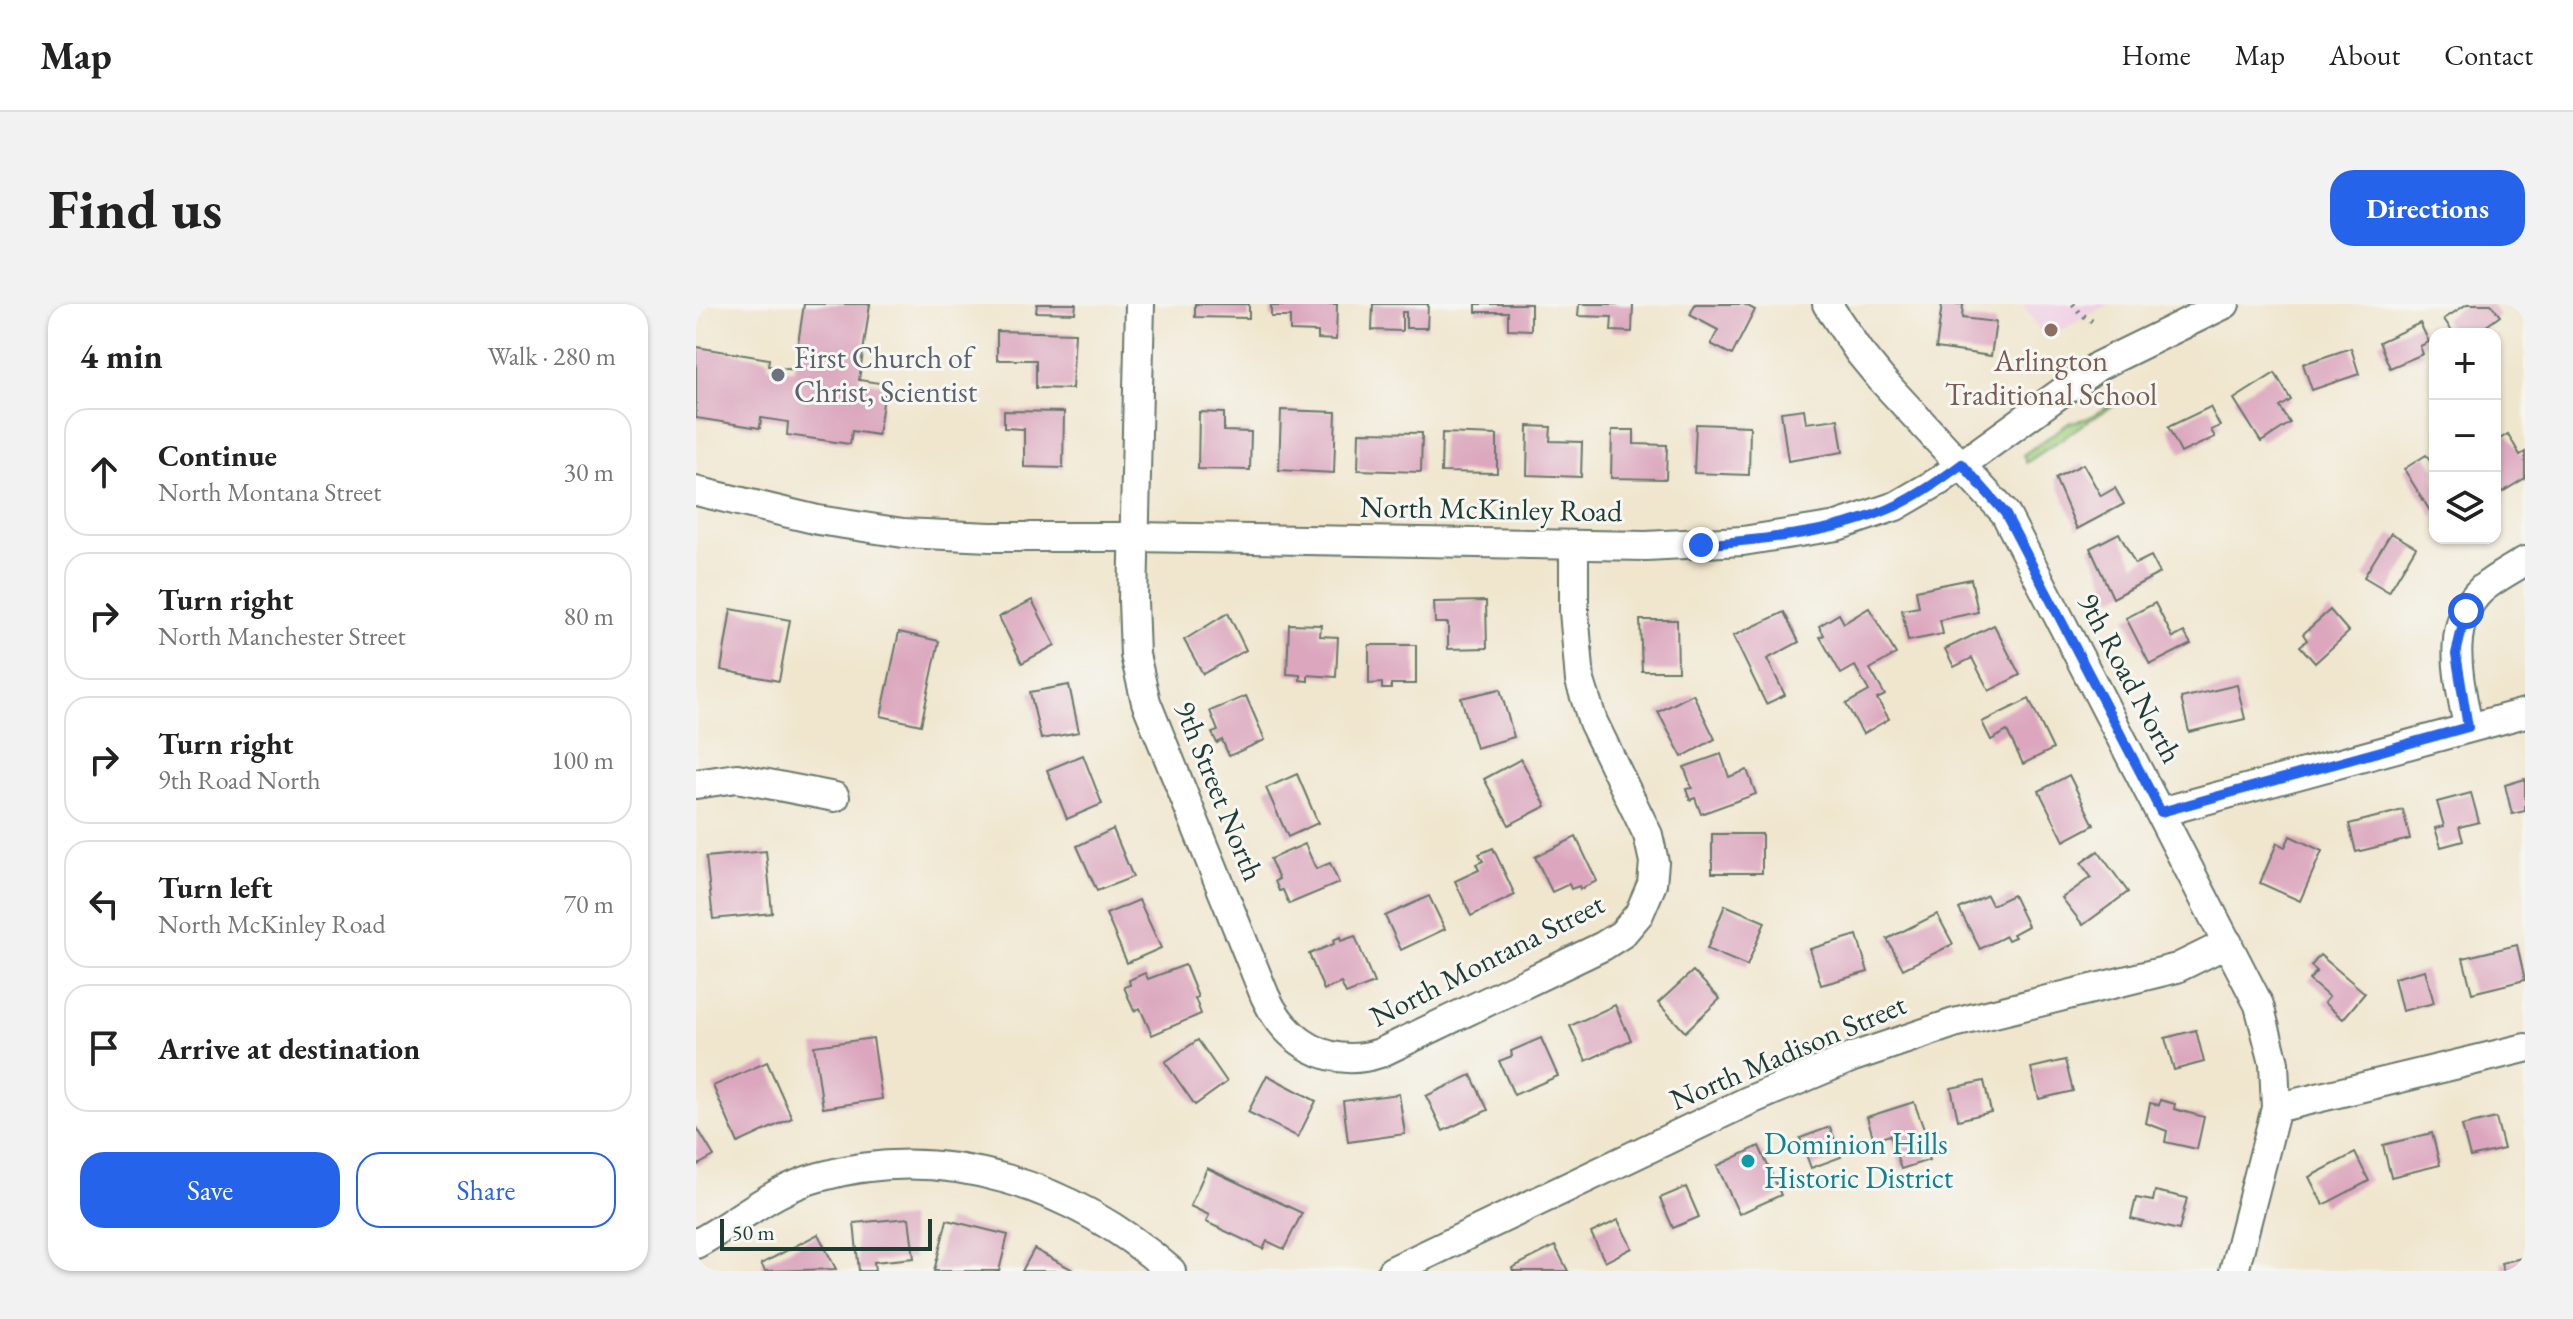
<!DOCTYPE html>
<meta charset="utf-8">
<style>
body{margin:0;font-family:"EB Garamond",serif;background:#f2f2f2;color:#222}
.controls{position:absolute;right:24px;top:24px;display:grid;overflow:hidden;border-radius:16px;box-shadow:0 2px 6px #0004}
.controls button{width:72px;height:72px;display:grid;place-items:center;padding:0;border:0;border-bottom:2px solid #e0e0e0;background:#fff;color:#222;font:40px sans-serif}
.scale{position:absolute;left:24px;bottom:20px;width:212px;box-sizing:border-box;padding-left:8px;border:4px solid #1f3d34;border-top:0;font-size:22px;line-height:28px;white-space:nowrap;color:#1f3d34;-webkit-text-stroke:6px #f6f6f2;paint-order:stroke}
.stop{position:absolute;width:24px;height:24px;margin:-18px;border:6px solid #2563eb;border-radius:50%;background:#fff}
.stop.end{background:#2563eb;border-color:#fff;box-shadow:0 2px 8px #0008}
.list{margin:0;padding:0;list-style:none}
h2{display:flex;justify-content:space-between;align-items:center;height:104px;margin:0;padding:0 32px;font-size:34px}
h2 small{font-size:26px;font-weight:400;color:#767676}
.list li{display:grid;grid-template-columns:52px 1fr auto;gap:24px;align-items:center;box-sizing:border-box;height:128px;margin:0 16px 16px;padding:0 16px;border:2px solid #e0e0e0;border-radius:24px}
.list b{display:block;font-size:30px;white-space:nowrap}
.list p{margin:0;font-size:26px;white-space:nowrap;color:#767676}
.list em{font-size:26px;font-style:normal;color:#767676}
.actions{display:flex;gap:16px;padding:24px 32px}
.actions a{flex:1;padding:18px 0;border:2px solid #2563eb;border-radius:24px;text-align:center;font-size:28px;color:#2563eb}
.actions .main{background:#2563eb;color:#fff}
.icon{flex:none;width:44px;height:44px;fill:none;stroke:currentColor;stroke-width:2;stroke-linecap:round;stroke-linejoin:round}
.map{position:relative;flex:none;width:1829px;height:967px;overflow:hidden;border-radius:24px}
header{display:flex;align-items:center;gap:48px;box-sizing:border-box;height:112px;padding:0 40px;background:#fff;border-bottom:2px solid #e0e0e0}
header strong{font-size:38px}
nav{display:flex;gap:44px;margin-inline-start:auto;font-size:28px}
.intro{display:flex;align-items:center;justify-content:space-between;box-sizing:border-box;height:192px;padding:0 48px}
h1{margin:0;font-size:56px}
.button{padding:20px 36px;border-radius:24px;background:#2563eb;color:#fff;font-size:28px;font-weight:700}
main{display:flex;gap:48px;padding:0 48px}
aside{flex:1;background:#fff;border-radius:24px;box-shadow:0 2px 6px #0004}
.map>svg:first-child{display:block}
</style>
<header>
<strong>Map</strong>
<nav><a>Home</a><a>Map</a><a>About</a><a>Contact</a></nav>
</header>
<div class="intro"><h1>Find us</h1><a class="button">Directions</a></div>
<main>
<aside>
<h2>4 min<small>Walk · 280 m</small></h2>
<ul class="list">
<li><svg class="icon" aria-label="ahead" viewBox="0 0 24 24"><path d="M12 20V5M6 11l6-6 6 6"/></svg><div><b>Continue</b><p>North Montana Street</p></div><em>30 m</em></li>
<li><svg class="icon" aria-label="right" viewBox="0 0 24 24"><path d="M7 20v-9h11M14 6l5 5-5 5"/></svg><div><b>Turn right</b><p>North Manchester Street</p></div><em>80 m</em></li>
<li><svg class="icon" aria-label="right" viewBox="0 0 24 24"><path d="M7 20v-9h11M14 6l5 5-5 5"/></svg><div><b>Turn right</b><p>9th Road North</p></div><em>100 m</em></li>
<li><svg class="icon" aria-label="left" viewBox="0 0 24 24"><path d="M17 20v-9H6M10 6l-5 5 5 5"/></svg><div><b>Turn left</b><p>North McKinley Road</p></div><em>70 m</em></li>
<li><svg class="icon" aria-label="arrive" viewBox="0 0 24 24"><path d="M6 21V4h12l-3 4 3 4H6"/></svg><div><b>Arrive at destination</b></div></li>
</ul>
<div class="actions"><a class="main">Save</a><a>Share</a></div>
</aside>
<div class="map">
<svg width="1829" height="967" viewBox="0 0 1829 967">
<rect width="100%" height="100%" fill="#f6f6f2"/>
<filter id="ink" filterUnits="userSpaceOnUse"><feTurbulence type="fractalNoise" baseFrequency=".0125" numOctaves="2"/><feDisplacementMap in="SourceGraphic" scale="16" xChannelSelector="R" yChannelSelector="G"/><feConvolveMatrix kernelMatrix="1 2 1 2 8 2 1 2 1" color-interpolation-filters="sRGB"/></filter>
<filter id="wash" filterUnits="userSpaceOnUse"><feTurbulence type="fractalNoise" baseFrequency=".006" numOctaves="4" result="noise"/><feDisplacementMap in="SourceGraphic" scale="32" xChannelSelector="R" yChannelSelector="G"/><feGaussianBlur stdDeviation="1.8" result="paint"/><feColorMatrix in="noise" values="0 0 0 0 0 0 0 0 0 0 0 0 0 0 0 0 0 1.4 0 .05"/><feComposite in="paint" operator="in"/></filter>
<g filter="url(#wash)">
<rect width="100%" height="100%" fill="#f0e6ce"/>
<path fill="#f0d0e4" d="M1326,0h86l-62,36z"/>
<path fill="#a0ce7c" stroke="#608658" stroke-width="2" d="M1434,89l2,2 -47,28 -59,40 -3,-8 46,-32 19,-5z"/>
<g id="blocks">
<g fill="#dca7be">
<path d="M108,0h66l-11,76 27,4 -8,51 -26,-4 -2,13 -63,-9 1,-13 -27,-4 -1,10 -64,-10v-71l73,12 -1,7 26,4z"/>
<path d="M341,0h39l-1,9 -39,-1z"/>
<path d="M499,0h54v14l-54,-1z"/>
<path d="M587,0h54l-1,36 -18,-1v-7l-28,-1v-14h-19v-11h12z"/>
<path d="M677,0h55l-1,24h-21v-16h-4v19l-30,-1z"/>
<path d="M780,0h55v26l-23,-1v-17h-32z"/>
<path d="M883,0h54l-1,28 -21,-1 1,-14 -34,-1z"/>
<path d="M999,0h49l11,6 -23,45 -21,-11 7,-14 -28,-15z"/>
<path d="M1246,0h21l-1,14 34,4 -5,34 -55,-8z"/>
<path d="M1771,0h24l9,12 -19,14 3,4h-30l-10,-15z"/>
<path d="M1724,19l9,19 -9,4 3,8 -33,14 -11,-26z"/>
<path d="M301,27l78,2 -3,56 -36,-1v-28h-39z"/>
<path d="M1655,44l8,26 -47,16 -9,-26z"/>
<path d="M1579,69l16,27 -11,7 10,16 -29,19 -27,-43z"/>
<path d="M1514,103l10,19 -9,4 4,7 -34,16 -13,-26z"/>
<path d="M1108,105l2,14 32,-4 5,33 -55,9 -7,-49z"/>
<path d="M585,106l55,2 -2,61 -55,-3z"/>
<path d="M308,107l60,1 -1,56 -39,-1v-38l-20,-1z"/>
<path d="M503,108l25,1v18l27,1 -1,38 -52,-1z"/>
<path d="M1000,120l54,2 -1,49 -55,-2z"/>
<path d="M832,122l23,1 -1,14 32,1 -1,35 -54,-2z"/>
<path d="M916,126h22v14l33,1 -1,34 -55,-1z"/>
<path d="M663,128l63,1 -1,39 -63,-2z"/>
<path d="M746,129l55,2v38l-56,-1z"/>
<path d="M1812,130l12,21 5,-3v26l-23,14 -7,-12v-38z"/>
<path d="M1730,151l9,13v51l-31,-50z"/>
<path d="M1387,160l18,32 14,-8 9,16 -47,25 -22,-51z"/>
<path d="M1423,229l16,31 16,-8 9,17 -47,25 -23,-50z"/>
<path d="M1695,229l25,14 -27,45 -25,-15z"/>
<path d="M1275,275l7,33 -38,8 3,14 -35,7 -6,-31 17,-3 -3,-17z"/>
<path d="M336,296l23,45 -33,18 -23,-46z"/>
<path d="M790,297l1,47 -39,1v-26h-13l-1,-21z"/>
<path d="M1459,299l18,35 11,-6 7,12 -41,21 -24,-47z"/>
<path d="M1173,304l27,46 -26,15 15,26 -8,4 12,20 -26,15 -17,-30 23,-13 -14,-25 -14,8 -21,-37 4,-2 -5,-9 20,-12 5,9z"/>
<path d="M35,305l59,11 -11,61 -58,-11z"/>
<path d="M1634,306l19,22 -34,31 -15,-17 7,-6 -4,-6z"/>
<path d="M1088,308l15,30 -32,17 18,36 -19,9 -33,-68z"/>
<path d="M532,309l18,37 -43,24 -19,-34z"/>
<path d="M944,316h37l1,51h-36z"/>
<path d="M593,320l32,1 -1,11 18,1 -2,40 -28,-2v6l-8,-1v-5l-13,-1z"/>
<path d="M1298,321l26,50 -31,16 -17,-33 -18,9 -9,-18z"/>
<path d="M203,328l40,9 -18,84 -40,-9z"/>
<path d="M673,341h47v39h-25v5h-9v-6l-13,1z"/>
<path d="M373,381l10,47 -38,7 -11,-47z"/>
<path d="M1541,381l8,34 -56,13 -8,-34z"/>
<path d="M804,385l14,48 -38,11 -15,-50z"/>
<path d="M997,390l22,45 -33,18 -24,-45z"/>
<path d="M550,392l19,44 -36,16 -7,-16 -5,3 -5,-10 6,-2 -8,-20z"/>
<path d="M1333,395l24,50 -30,15 -16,-33 -16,9 -9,-18z"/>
<path d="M1025,450l8,23 18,-7 9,24 -55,20 -6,-16 -5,2 -4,-11 6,-1 -8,-21z"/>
<path d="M387,451l19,49 -35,15 -20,-49z"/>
<path d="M825,455l25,47 -37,19 -25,-46z"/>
<path d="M601,470l21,49 -30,14 -22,-49z"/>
<path d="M1373,471l25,50 -30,16 -25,-50z"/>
<path d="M1829,475v32l-13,3 -7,-29z"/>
<path d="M1775,489l8,29 -20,5 4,14 -22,6 -6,-19 9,-2 -7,-24z"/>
<path d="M1707,506l7,29 -54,13 -7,-28z"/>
<path d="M417,525l20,48 -36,14 -20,-45z"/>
<rect x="1016" y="530" width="50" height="39"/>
<path d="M1594,532l32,15 -22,50 -40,-18 17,-40 8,4z"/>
<path d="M880,533l21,44 -17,8 -1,-3 -8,3 -2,-5 -17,8 -17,-35z"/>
<path d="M609,540l11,25 14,-6 9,20 -50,21 -6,-14 -4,1 -4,-10 4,-2 -9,-20z"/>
<path d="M797,544l22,47 -44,21 -16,-35 24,-11 -3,-6 7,-3 -4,-7z"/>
<path d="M70,547l6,62 -59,6 -7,-62z"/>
<path d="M1402,547l30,41 -45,33 -21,-27 29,-21 -10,-14z"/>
<path d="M1291,591l5,10 21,-10 15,31 -15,8 2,3 -7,3 -2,-4 -26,13 -21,-40z"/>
<path d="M733,592l16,33 -44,21 -16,-34z"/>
<path d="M443,596l22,48 -34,15 -21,-49z"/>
<path d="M1029,601l40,17 -18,44 -40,-17z"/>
<path d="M1241,610l16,30 -50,25 -16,-30z"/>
<path d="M1161,631l11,37 -47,13 -11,-36z"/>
<path d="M659,632l19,47 -28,11 -5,-11 -17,7 -15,-36 25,-10 -1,-4 7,-3 1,4z"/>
<path d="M1821,641l8,35 -53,13 -9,-35z"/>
<path d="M1624,651l45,38 -22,26 -19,-16 5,-6 -20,-17 8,-9 -6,-5z"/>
<path d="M489,661l13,32 -3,1 6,16 -49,21 -12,-27 -6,3 -10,-24 6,-2 -1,-5 16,-7 3,6z"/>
<path d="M1729,666l9,33 -32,8 -8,-33z"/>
<path d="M997,667l27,28 -35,33 -27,-29z"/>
<path d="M919,701l16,35 -45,21 -16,-35z"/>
<path d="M1500,726l8,32 -30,8 -9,-32z"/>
<path d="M177,734l9,61 -59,9 -9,-62z"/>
<path d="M845,734l17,38 -44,19 -15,-34 13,-5 -1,-5z"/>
<path d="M502,736l29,42 -32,23 -30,-43z"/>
<path d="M1369,756l8,31 -34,8 -8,-31z"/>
<path d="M71,758l25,56 -54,25 -25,-57z"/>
<path d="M571,771l49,26 -18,36 -50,-25z"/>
<path d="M775,771l17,35 -45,21 -17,-35z"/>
<path d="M1288,777l7,31 -33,8 -7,-32z"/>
<path d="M703,790l6,40 -57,8 -5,-41z"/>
<path d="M1464,796l15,4 -1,5 30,8 -7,32 -32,-7 2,-11 -21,-8 4,-20 9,2z"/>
<path d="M1218,798l15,41 -5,2 5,15 -28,9 -11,-34 -16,5 -7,-23z"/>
<path d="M1800,814l8,31 -34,8 -8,-31z"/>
<path d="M0,822l18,30 -18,10z"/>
<path d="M1134,823l11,30 -30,11 -11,-30z"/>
<path d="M1736,829l8,32 -49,12 -8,-32z"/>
<path d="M1063,842l22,49 -42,19 -22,-48z"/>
<path d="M1659,849l14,28 -46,24 -14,-28z"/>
<path d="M511,864l95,45 -18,36 -17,-8 -4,8 -57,-27 3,-7 -19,-9z"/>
<path d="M990,883l13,30 -26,11 -13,-30z"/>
<path d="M1459,887l32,7 -8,32 -48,-11 5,-21 17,3z"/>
<path d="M213,914l5,40 -40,4 1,9h-16l-5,-48z"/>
<path d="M251,916l61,15 -9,36h-65z"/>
<path d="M922,916l14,28 -27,14 -14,-29z"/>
<path d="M122,930l18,35 -71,2 -4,-7z"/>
<path d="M859,942l13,25h-55l-1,-3z"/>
<path d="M338,945l41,22h-53z"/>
<path d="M1826,954l3,13h-22l-2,-8z"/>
</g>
</g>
</g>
<g filter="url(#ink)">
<use href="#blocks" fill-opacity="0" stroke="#68786a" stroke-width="2"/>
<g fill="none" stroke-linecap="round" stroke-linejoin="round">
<defs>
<g id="minor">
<path d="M444,0l-7,297 2,54 11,47 119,294c21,46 64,74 115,57l223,-107 19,-12 17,-20 13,-30 2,-22 -6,-27 -55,-113 -13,-41 -6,-70v-66"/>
<path d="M1131,0l32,48 23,28 123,133 254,492 15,58 2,45 -42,163"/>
<path d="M0,187l122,29 85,13 87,4h145l511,9 97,-5 94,-15 59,-20 43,-25 159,-115 127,-62"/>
<path d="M1772,423c-8,-45 -25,-102 14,-138 13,-11 29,-19 43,-28"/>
<path d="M0,480l41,-6 98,19"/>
<path d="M1465,508l364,-99"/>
<path d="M1580,804l249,-60"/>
<path d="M0,940c41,-22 77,-55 123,-67 127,-36 256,10 352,94"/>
<path d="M696,967l356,-170 105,-44 101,-34 223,-55 51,-25"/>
</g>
</defs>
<use href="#minor" stroke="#68786a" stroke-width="32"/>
<path stroke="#68786a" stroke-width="5" stroke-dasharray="2 6" stroke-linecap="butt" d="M1377,0l8,10 11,7"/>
<use href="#minor" stroke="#fff" stroke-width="28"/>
</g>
</g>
<g fill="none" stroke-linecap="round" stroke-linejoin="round" filter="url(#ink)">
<path stroke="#2563eb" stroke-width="10" d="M1005,241c62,-6 130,-11 188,-36 26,-11 50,-28 73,-45l43,49 156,299 307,-85 -12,-73 10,-43"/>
</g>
<circle fill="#8d6e63" stroke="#f6f6f2" stroke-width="3" cx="1355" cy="26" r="8"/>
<circle fill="#6b7280" stroke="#f6f6f2" stroke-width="3" cx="82" cy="71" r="8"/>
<circle fill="#0f9aa8" stroke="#f6f6f2" stroke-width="3" cx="1052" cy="857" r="8"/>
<g text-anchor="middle" stroke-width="6" stroke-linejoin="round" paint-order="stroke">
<g font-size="30" fill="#5b616d" stroke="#f6f6f2" text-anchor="start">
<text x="98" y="64">First Church of<tspan x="98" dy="34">Christ, Scientist</tspan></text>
</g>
<g font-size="30" fill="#785e54" stroke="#f6f6f2">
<text x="1355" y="67">Arlington<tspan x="1355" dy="34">Traditional School</tspan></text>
</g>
<g font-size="30" fill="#1f3d34" stroke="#f6f6f2">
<text transform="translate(795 205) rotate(1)" y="10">North McKinley Road</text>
<text transform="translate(1434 374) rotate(62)" y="10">9th Road North</text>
<text transform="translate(523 487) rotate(68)" y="10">9th Street North</text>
<text transform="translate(791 656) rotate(-27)" y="10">North Montana Street</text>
<text transform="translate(1092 748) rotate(-23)" y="10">North Madison Street</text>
</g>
<g font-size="30" fill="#0d838f" stroke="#f6f6f2" text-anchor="start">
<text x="1068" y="850">Dominion Hills<tspan x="1068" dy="34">Historic District</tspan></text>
</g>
</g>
</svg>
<div class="controls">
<button>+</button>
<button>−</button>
<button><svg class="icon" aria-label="layers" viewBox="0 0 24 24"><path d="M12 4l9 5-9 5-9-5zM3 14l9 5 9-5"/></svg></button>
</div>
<div class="scale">50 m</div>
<div class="stop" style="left:1770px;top:307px"></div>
<div class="stop end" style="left:1005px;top:241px"></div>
</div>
</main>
